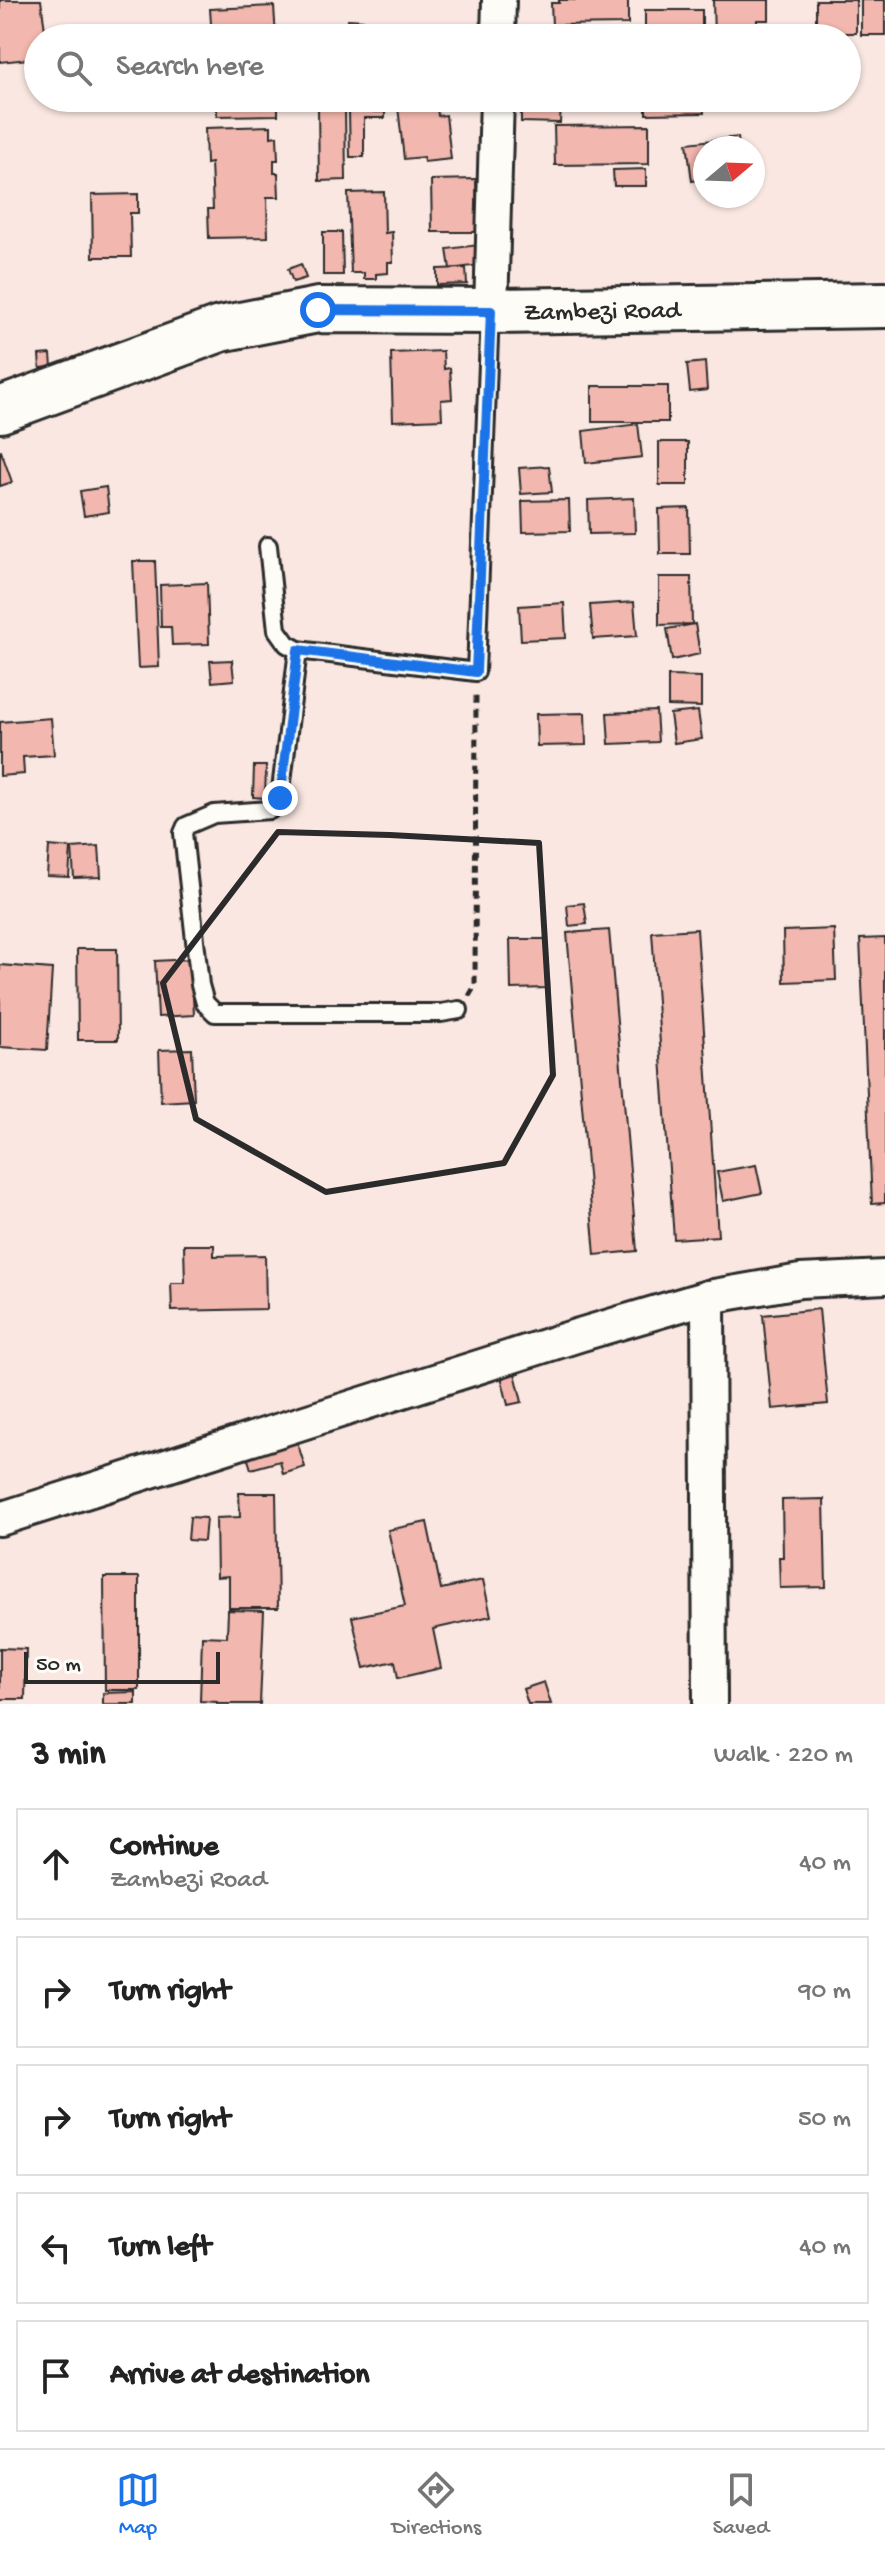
<!DOCTYPE html>
<meta charset="utf-8">
<style>
body{margin:0;font-family:"Gochi Hand",sans-serif;background:#f6f6f6;color:#222}
.compass{position:absolute;left:693px;top:136px;width:72px;height:72px;border-radius:50%;background:#fff;box-shadow:0 2px 6px #0004;rotate:71deg}
.scale{position:absolute;left:24px;bottom:20px;width:196px;box-sizing:border-box;padding-left:8px;border:4px solid #2b2b2b;border-top:0;font-size:22px;line-height:28px;white-space:nowrap;color:#2b2b2b;-webkit-text-stroke:6px #fdfcf7;paint-order:stroke}
.stop{position:absolute;width:24px;height:24px;margin:-18px;border:6px solid #1a73e8;border-radius:50%;background:#fff}
.stop.end{background:#1a73e8;border-color:#fff;box-shadow:0 2px 8px #0008}
.list{margin:0;padding:0;list-style:none}
h2{display:flex;justify-content:space-between;align-items:center;height:104px;margin:0;padding:0 32px;font-size:34px}
h2 small{font-size:26px;font-weight:400;color:#767676}
.list li{display:grid;grid-template-columns:52px 1fr auto;gap:24px;align-items:center;box-sizing:border-box;height:112px;margin:0 16px 16px;padding:0 16px;border:2px solid #e0e0e0;border-radius:0px}
.list b{display:block;font-size:30px;white-space:nowrap}
.list p{margin:0;font-size:26px;white-space:nowrap;color:#767676}
.list em{font-size:26px;font-style:normal;color:#767676}
.icon{flex:none;width:44px;height:44px;fill:none;stroke:currentColor;stroke-width:2;stroke-linecap:round;stroke-linejoin:round}
.map{position:relative;flex:none;width:885px;height:1704px;overflow:hidden}
.search{position:absolute;background:#fff;box-shadow:0 2px 6px #0004;left:24px;right:24px;top:24px;height:88px;display:flex;align-items:center;gap:20px;box-sizing:border-box;padding:0 28px;border-radius:44px;color:#767676;font-size:30px}
.sheet{height:744px;background:#fff}
nav{display:flex;justify-content:space-around;align-items:center;box-sizing:border-box;height:112px;border-top:2px solid #e0e0e0;background:#fff;font-size:22px;color:#767676}
nav a{display:grid;justify-items:center;gap:4px}
nav .on{color:#1a73e8}
.map>svg:first-child{display:block}
</style>
<div class="map">
<svg width="885" height="1704" viewBox="0 0 885 1704">
<rect width="100%" height="100%" fill="#fae7e1"/>
<filter id="ink" filterUnits="userSpaceOnUse"><feTurbulence type="fractalNoise" baseFrequency=".0125" numOctaves="2"/><feDisplacementMap in="SourceGraphic" scale="16" xChannelSelector="R" yChannelSelector="G"/><feConvolveMatrix kernelMatrix="1 2 1 2 8 2 1 2 1" color-interpolation-filters="sRGB"/></filter>
<g filter="url(#ink)">
<g fill="#f2b7ae" stroke="#2b2b2b" stroke-width="2">
<path d="M0,0h41l5,38h-8v20l-38,4z"/>
<path d="M559,0h69v24l-76,1 -1,-22h8z"/>
<path d="M713,0h56v20h-12v16h12v2h-55z"/>
<rect x="816" y="0" width="40" height="33"/>
<rect x="861" y="0" width="24" height="35"/>
<path d="M274,6l2,32h-64l-2,-29z"/>
<rect x="645" y="10" width="57" height="28"/>
<path d="M348,19l15,1 -2,18 -15,-1z"/>
<path d="M217,98h68v1h-7v16l-61,1z"/>
<path d="M351,98h23v11l-23,1z"/>
<path d="M397,98h39l2,18 8,-1 5,44 -27,3 -1,-5 -19,2z"/>
<path d="M646,98h57l1,15 -58,1z"/>
<path d="M521,102l40,1 -1,20 -39,-1z"/>
<path d="M318,108h27l1,72 -27,1z"/>
<path d="M349,112h36v6h-21v39h-14z"/>
<path d="M649,125v39l-94,1 -1,-39z"/>
<path d="M271,126v11l6,-1 1,24h-4v13h4l1,24h-12l1,40 -59,1 -1,-29h5l-2,-46 -5,1 -1,-36z"/>
<path d="M738,137l1,11h-34v31l-13,2 -5,-38z"/>
<path d="M646,169v17h-32l-1,-16z"/>
<path d="M476,179l1,53h-45l-1,-52z"/>
<path d="M384,192l1,41 7,-1 1,30h-5v11l-12,1v5h-12v-6h-13l-3,-80z"/>
<path d="M138,194v19h-8l1,44h-38l-1,-62z"/>
<path d="M323,232h19l1,43h-20z"/>
<path d="M486,244l2,20 -38,5 -3,-20z"/>
<path d="M301,264l5,14 -13,4 -5,-13z"/>
<path d="M466,268l1,16 -30,1v-16z"/>
<path d="M443,351l1,18 6,-1 2,31 -11,1 1,19 -49,2 -2,-68z"/>
<path d="M51,354l1,13 -12,1 -1,-13z"/>
<path d="M705,362l2,28 -17,2 -3,-28z"/>
<rect x="592" y="386" width="76" height="36"/>
<path d="M638,424l4,33 -56,6 -3,-32z"/>
<rect x="659" y="442" width="29" height="43"/>
<path d="M1,451l11,31 -12,4v-34z"/>
<path d="M549,466l3,26 -31,2 -2,-26z"/>
<path d="M106,487l3,25 -25,4 -4,-25z"/>
<path d="M634,498l1,35 -46,1 -1,-34z"/>
<path d="M569,500l1,31 -47,1 -1,-31z"/>
<path d="M689,508l1,46h-30l-1,-45z"/>
<path d="M133,561h22l4,106 -21,1z"/>
<path d="M659,577h32l1,47 -33,1z"/>
<path d="M207,583l2,61 -37,1 -1,-18h-10l-1,-42z"/>
<path d="M634,602l3,34 -44,3 -3,-34z"/>
<path d="M564,603l2,35 -45,2 -2,-34z"/>
<path d="M695,624l5,30 -28,6 -5,-31z"/>
<path d="M232,660l2,20 -22,2 -2,-21z"/>
<path d="M668,676l33,1v30l-33,-1z"/>
<path d="M656,711l2,31 -49,2 -2,-31z"/>
<path d="M698,711l4,28 -28,4 -4,-29z"/>
<path d="M585,713l1,32 -49,1 -1,-32z"/>
<path d="M51,718l3,37 -31,2 1,17 -24,2v-54z"/>
<path d="M254,766h12l-1,32 -12,-1z"/>
<path d="M49,846l22,2 -2,29 -22,-1z"/>
<path d="M99,846l2,31 -27,1 -2,-30z"/>
<path d="M584,903l3,21 -18,2 -2,-21z"/>
<path d="M697,929l21,307 -44,3 -22,-307z"/>
<path d="M834,929l2,51 -52,2 -1,-51z"/>
<path d="M609,930l28,321 -42,4 -28,-322z"/>
<path d="M885,938v265l-13,1 -12,-265z"/>
<path d="M510,939h36l2,49 -37,1z"/>
<path d="M77,949h40l1,91h-40z"/>
<path d="M191,959l3,56 -36,2 -3,-56z"/>
<path d="M0,965l52,4 -5,81 -47,-3z"/>
<path d="M192,1049l2,51 -33,2 -2,-52z"/>
<path d="M756,1165l6,28 -39,8 -6,-29z"/>
<path d="M184,1245h30v11l51,-1 1,54 -94,2 -1,-28h14z"/>
<path d="M819,1309l9,95 -56,5 -9,-94z"/>
<path d="M514,1369l8,33 -14,3 -8,-33z"/>
<path d="M296,1438l9,29 -22,7 -3,-13 -29,8 -5,-16z"/>
<path d="M239,1493h37l2,115h-49v-32l-12,1 -1,-59 24,-1z"/>
<path d="M824,1499l2,88 -46,1 -1,-31h4l-1,-57z"/>
<path d="M190,1517l16,1 -2,23 -16,-1z"/>
<path d="M427,1522l14,67 42,-9 8,36 -58,13 8,39 -43,10 -3,-17 -31,7 -12,-51 53,-11 -17,-76z"/>
<path d="M104,1577h35v113h-34z"/>
<path d="M228,1610l36,1 -4,93h-43v-2l-17,-1 2,-65 25,1z"/>
<path d="M0,1648l26,1 -1,50h-25z"/>
<path d="M544,1682l7,22h-23l-5,-15z"/>
<path d="M136,1692v12h-33v-11z"/>
</g>
<g fill="none" stroke-linecap="round" stroke-linejoin="round">
<defs>
<g id="lane">
<path d="M268,546l9,84 10,14 11,6 178,22 14,-360"/>
<path d="M298,650l-18,148 -10,12 -56,4 -28,12 -3,7 17,152 5,18 10,10h226l18,-3"/>
</g>
<g id="street">
<path d="M498,38l1,-38"/>
<path d="M491,311l6,-213"/>
<path d="M708,1297l2,407"/>
<path d="M0,1519l579,-184 129,-38 92,-16 85,-4"/>
</g>
<path id="secondary" d="M0,410l220,-81 98,-19 173,1 394,-6"/>
</defs>
<use href="#lane" stroke="#2b2b2b" stroke-width="22"/>
<use href="#street" stroke="#2b2b2b" stroke-width="38"/>
<use href="#secondary" stroke="#2b2b2b" stroke-width="50"/>
<path stroke="#2b2b2b" stroke-width="5" stroke-dasharray="8 6" stroke-linecap="butt" d="M469,996l6,-10 1,-294"/>
<use href="#lane" stroke="#fdfcf7" stroke-width="16"/>
<use href="#street" stroke="#fdfcf7" stroke-width="32"/>
<use href="#secondary" stroke="#fdfcf7" stroke-width="44"/>
</g>
</g>
<g fill="none" stroke-linecap="round" stroke-linejoin="round" filter="url(#ink)">
<path stroke="#1a73e8" stroke-width="10" d="M280,798l18,-148 178,22 15,-361 -173,-1"/>
</g>
<path fill="none" stroke="#2b2b2b" stroke-width="6" stroke-linejoin="round" d="M278,832l112,3 149,8 14,232 -49,88 -178,29 -130,-73 -33,-136z"/>
<g text-anchor="middle" stroke-width="6" stroke-linejoin="round" paint-order="stroke">
<g font-size="26" fill="#2b2b2b" stroke="#fdfcf7">
<text transform="translate(602 309) rotate(-1)" y="9">Zambezi Road</text>
</g>
</g>
</svg>
<svg class="compass" viewBox="-18 -18 36 36"><path d="M0-13l5 13h-10z" fill="#e53935"/><path d="M0 13l5-13h-10z" fill="#767676"/></svg>
<div class="scale">50 m</div>
<div class="stop" style="left:318px;top:310px"></div>
<div class="stop end" style="left:280px;top:798px"></div>
<div class="search"><svg class="icon" aria-label="search" viewBox="0 0 24 24"><circle cx="10" cy="10" r="6"/><path d="M15 15l6 6"/></svg>Search here</div>
</div>
<section class="sheet">
<h2>3 min<small>Walk · 220 m</small></h2>
<ul class="list">
<li><svg class="icon" aria-label="ahead" viewBox="0 0 24 24"><path d="M12 20V5M6 11l6-6 6 6"/></svg><div><b>Continue</b><p>Zambezi Road</p></div><em>40 m</em></li>
<li><svg class="icon" aria-label="right" viewBox="0 0 24 24"><path d="M7 20v-9h11M14 6l5 5-5 5"/></svg><div><b>Turn right</b></div><em>90 m</em></li>
<li><svg class="icon" aria-label="right" viewBox="0 0 24 24"><path d="M7 20v-9h11M14 6l5 5-5 5"/></svg><div><b>Turn right</b></div><em>50 m</em></li>
<li><svg class="icon" aria-label="left" viewBox="0 0 24 24"><path d="M17 20v-9H6M10 6l-5 5 5 5"/></svg><div><b>Turn left</b></div><em>40 m</em></li>
<li><svg class="icon" aria-label="arrive" viewBox="0 0 24 24"><path d="M6 21V4h12l-3 4 3 4H6"/></svg><div><b>Arrive at destination</b></div></li>
</ul>
</section>
<nav>
<a class="on"><svg class="icon" aria-label="map" viewBox="0 0 24 24"><path d="M3 6l6-2 6 2 6-2v14l-6 2-6-2-6 2zM9 4v14M15 6v14"/></svg>Map</a>
<a><svg class="icon" aria-label="directions" viewBox="0 0 24 24"><path d="M12 3l9 9-9 9-9-9zM9 14v-3h6M13 9l2 2-2 2"/></svg>Directions</a>
<a><svg class="icon" aria-label="saved" viewBox="0 0 24 24"><path d="M7 4h10v16l-5-4-5 4z"/></svg>Saved</a>
</nav>
